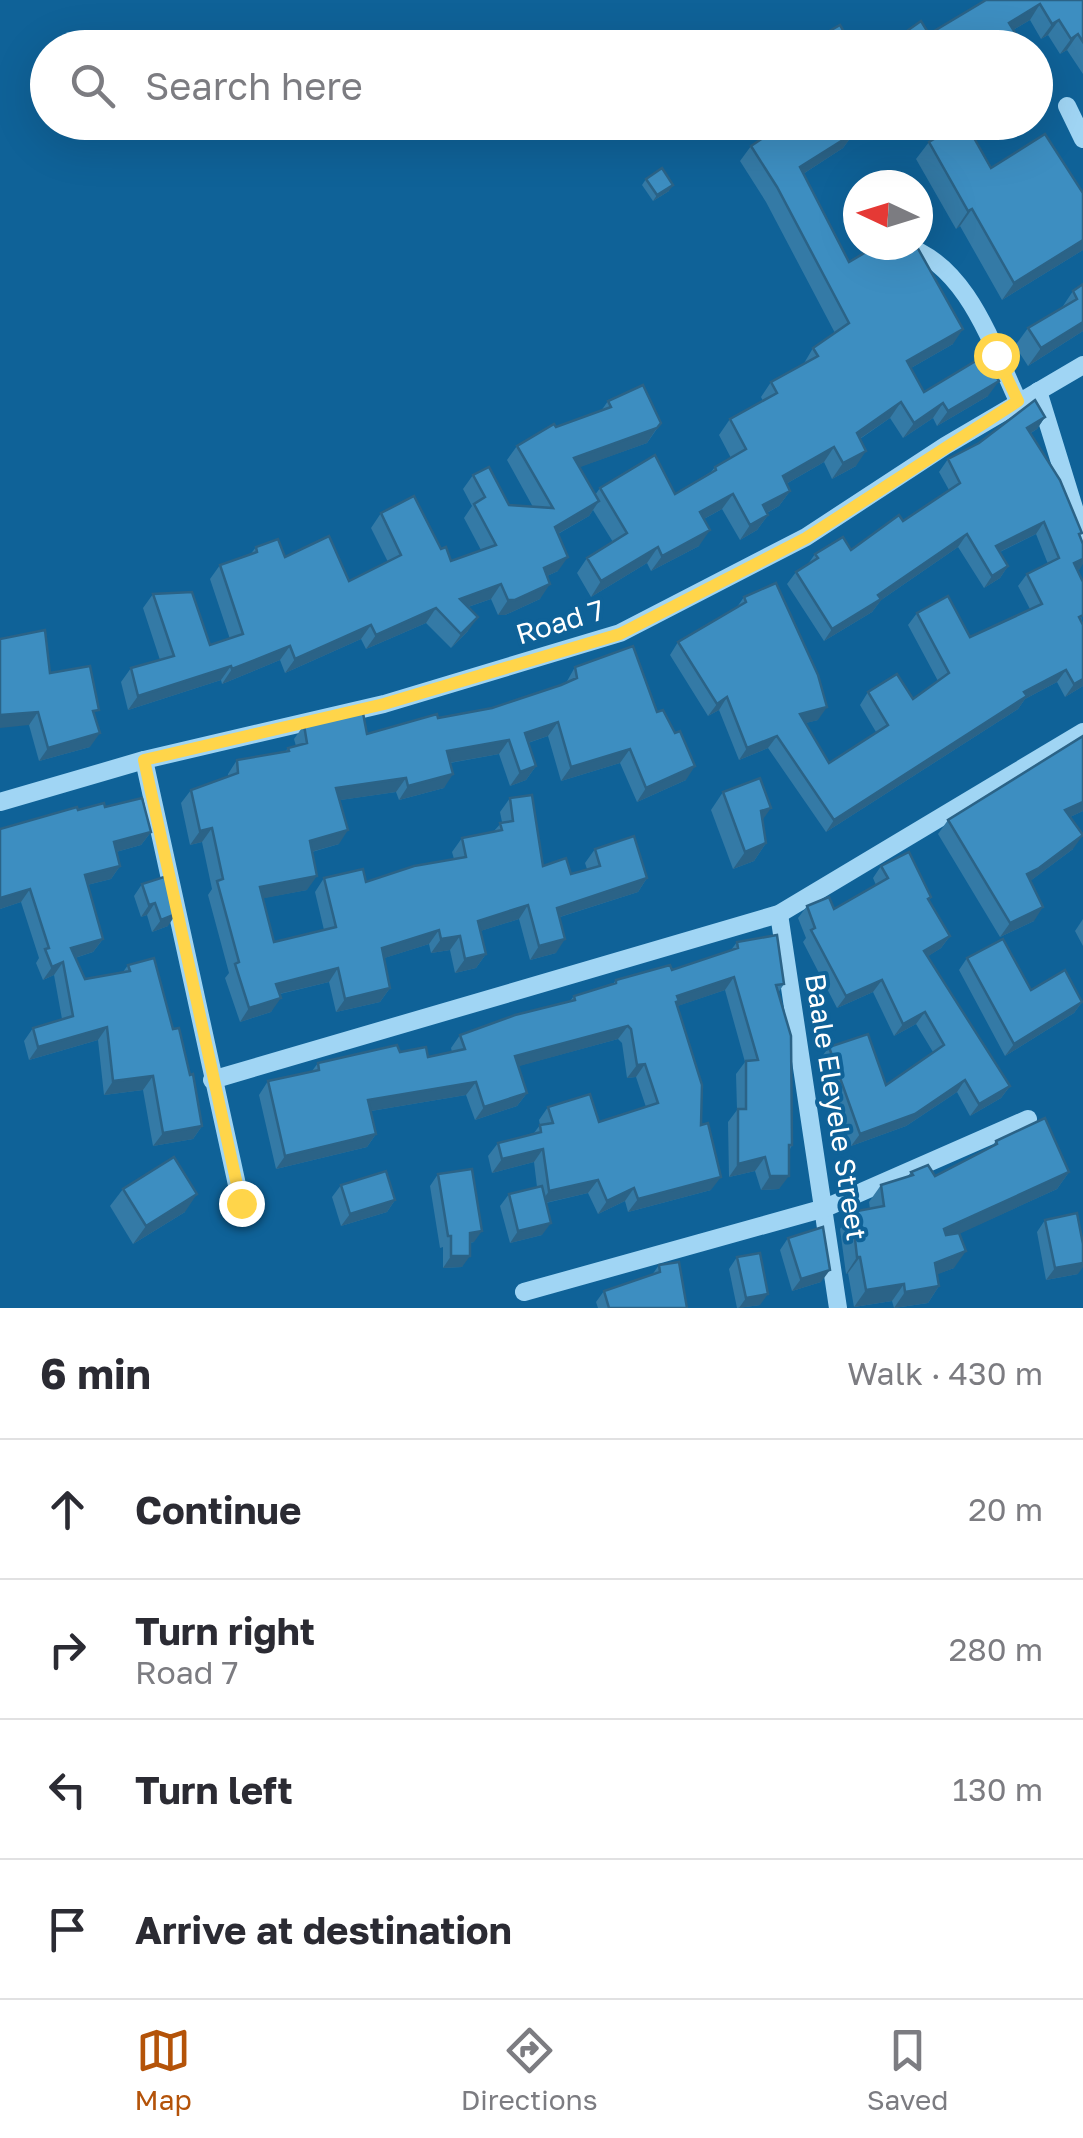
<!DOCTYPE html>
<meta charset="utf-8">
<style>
body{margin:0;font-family:"Golos Text",sans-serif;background:#f7f7f7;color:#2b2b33}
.compass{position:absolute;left:843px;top:170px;width:90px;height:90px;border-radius:50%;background:#fff;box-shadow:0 10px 40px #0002;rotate:274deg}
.stop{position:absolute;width:30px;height:30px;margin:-22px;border:8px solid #ffd54a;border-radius:50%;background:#fff}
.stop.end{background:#ffd54a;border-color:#fff;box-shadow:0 2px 10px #0008}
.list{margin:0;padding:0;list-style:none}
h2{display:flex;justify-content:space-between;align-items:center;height:130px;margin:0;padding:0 40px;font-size:42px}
h2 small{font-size:32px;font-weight:400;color:#7c7c81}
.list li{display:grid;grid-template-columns:65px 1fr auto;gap:30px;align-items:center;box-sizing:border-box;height:140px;padding:0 40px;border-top:2px solid #e1e1e2}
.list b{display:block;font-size:38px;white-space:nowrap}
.list p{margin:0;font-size:32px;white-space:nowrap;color:#7c7c81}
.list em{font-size:32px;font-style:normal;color:#7c7c81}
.icon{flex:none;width:55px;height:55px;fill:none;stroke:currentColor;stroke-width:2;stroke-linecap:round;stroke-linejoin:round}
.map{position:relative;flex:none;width:1083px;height:1308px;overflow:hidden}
.search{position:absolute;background:#fff;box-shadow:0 10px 40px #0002;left:30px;right:30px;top:30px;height:110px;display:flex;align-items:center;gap:25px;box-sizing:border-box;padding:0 35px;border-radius:55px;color:#7c7c81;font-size:38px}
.sheet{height:690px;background:#fff}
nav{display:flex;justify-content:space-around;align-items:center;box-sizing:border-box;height:140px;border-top:2px solid #e1e1e2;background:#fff;font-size:28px;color:#7c7c81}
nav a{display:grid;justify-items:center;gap:5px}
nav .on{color:#b45309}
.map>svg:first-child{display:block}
</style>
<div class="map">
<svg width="1083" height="1308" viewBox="0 0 1083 1308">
<rect width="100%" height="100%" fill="#0f6298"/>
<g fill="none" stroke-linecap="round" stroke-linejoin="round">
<g stroke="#a0d5f4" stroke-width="18">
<path d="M1067,106l16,33"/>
<path d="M903,245c65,20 89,101 115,156"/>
<path d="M1038,391l45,146"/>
<path d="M144,760l97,443"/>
<path d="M0,802l144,-42 240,-56 236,-71 186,-96 139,-91 138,-81"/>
<path d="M779,914l59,394"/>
<path d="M212,1080l567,-166 304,-182"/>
<path d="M524,1292l301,-84 203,-89"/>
</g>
</g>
<g fill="#347aa6">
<path d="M986,0h97v74l-16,-24 -7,4 -12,-19 -7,4 -11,-19 -17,10v18h-120l11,-15 25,1z"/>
<path d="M821,36l25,12h-26l-3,-6z"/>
<path d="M787,122h72l-6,9 1,2 -11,15 -40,26 46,88 104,82 -42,24 13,24 64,4 -51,30 -4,-8 -30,20 -13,-20 -30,21 -4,27 -24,13 -8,-17 -38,22 4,7 -11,15 -12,7 1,2 -11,15 -17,10 -18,-31 -18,10 -5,27 -48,25 -4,-8 -56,34 -14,-24 10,-15 26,-16 -20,-32 -4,6 -31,18v37l-11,5 -7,23 -35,16h-7l-7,-16 -23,8v24l-17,17 -25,-25 -60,26 -5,-10 -76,34 -5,-13 -58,24 -1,-4 -93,30 -7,-28 10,-14 29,-8 -17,-52 10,-14 57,51 20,-6 -20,-60 10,-14 30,-10 6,-8 93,34 39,-19 -17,-34 10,-15 60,36 10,12 30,-11 -17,-32 8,-12 -9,-17 10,-14 36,30 24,2 -26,-47 10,-14 39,-19 45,-16 7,-10 53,22 -14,20 -68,24 16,28 5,-7 75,6 36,-22 4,-5 16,-9 -12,-23 11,-16 33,-18 -2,-4 10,-15 32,-17 10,-17 22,-15 -69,-131 -26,-41 11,-15z"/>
<path d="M929,142l62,26 92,25v57l-81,50 -42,-74 -4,3 -40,-70z"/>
<path d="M646,179l23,12 -16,10 -11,-16z"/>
<path d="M1083,284v47l-55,35 -13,-20 13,-18 33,-19 12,-18z"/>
<path d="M1045,417l-8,12 -6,4 49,103v33l-3,1 5,53 1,63 -18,11 -8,-15 -32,17 -7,10 -192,123 -58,-84 -29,12 -20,-50 -11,6 -38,-61 8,-13 59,-35 7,-10 74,123 -13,3 24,40 47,-31 -16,-27 8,-13 45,7 25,-18 -30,-56 9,-12 53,24 60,-28 -12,-23 9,-12 21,-10 -12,-30 -36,18 8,14 -8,12 -16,10 -26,-41 -77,53 -9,12 -48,29 -37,-57 9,-12 12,-8 7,-10 36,-4 52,-29 46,-31 -10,-18 9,-13z"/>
<path d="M575,667l82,45 29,68 -49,22 -17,-39 -59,18 -13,-45 -20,7 8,23 -10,14 -16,6 -11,-32 -49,9 -6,25 -45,12 -3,-8 -56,8 -1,44 -27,8 -5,38 -44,8 11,44 50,-12 -9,-38 9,-14 42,4 88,-23 -2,-7 10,-14 32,-7 8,-9 -2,-10 10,-14 33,68 28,8 16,-5 -2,-6 10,-14 52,29 -9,14 -78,25 -4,36 -26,7 -11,-41 -39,12 6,23 -10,14 -21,5 -5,-23 -19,3 -2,-9 -45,14 6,30 -10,14 -44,10 -7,-30 -49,12 -9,18 -31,10 -15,-44 4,-5 -21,-78 4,-6 -10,-47 -12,3 -9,-42 10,-13 37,-13v-3l9,-14 48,-8 3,-4 8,-2 -2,-7 10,-14 63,9 125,-26 74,-25z"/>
<path d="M50,673l44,43 -4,31 -51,14 -10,-36z"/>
<path d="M1083,736v75l-13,6 3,32 -43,32 4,40 -34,16 -62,-103 10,-14z"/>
<path d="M723,792l43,51 -12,18 -21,8 -22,-59z"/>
<path d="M78,810l73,22 -10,13 -25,7 4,14 -9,13 -24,6 16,54 -10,13 -18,6 10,21 38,-7 5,-7 45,64 29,97 -9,13 -40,7 -10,-56 -39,5 -6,-55 -69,20 -5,-19 9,-13 29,-9 -8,-44 -11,5 -7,-17 3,-5 -18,-56 -21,7v-80z"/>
<path d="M881,866l50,31 -2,4 21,35 -9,12 -13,8 82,130 -9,12 -31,18 -13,-24 -51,34 -55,20 -31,-87 9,-12 57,38 47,-33 -17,-28 -22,12 -21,-44 -36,16 -34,-66 3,-4 -8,-20 9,-12 27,3 42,-24 -3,-7z"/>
<path d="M167,876l1,50 -16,6 -5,-17 -6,2 -7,-21 8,-12z"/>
<path d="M1083,919v27l-8,-15z"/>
<path d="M737,942l47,42 -6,9 14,152 -3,6 -10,38 -18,1 -6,-19 -26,6 -1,-55 9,-12 -1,-36 9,-12 -20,-72 -48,16 24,119 10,65 -83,22 -3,-11 -27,13 -10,-21 -42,10 -4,32 -32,8 -10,-37 9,-12 28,-7 -3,-25 -42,11 -4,-17 10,-13 36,-10 6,-8 -1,-5 9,-13 51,15 47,-15 -10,-30 -9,1 -5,-35 -4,-4 -100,27 9,27 -10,13 -42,14 -9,-25 -95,16 5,23 -9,13 -91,22 -17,-74 9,-14 44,-10 6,-8 82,-11 28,5 24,-5 -1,-4 9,-13 110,-34 4,-5 38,-11 4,-5 56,-10 59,-20z"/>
<path d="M967,958l64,32 51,12 -8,11 -69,43 -46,-86z"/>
<path d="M996,1141l73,31 -12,17 -97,44 -6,35 -17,6 2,12 -11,17 -34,5 -2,-7 -38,6 -6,-34 -2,1 -6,-45 12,-17 18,-3 -1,-7 12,-17 27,-9 3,-4 24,4 56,-29z"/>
<path d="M438,1174l36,68 -4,1 -8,24 -19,1v-21l-3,1 -10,-62z"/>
<path d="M341,1185l54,15 -8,12 -46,14 -9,-29z"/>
<path d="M123,1189l62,23 -52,32 -23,-38z"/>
<path d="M1045,1220l33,54 -32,6 -9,-48z"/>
<path d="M788,1238l33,44 -29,9 -12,-41z"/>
<path d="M737,1257l23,48 -23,3 -8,-39z"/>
<path d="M659,1265l28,43h-89l-2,-6 8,-11 48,-16z"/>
</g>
<g fill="#2b6387">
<path d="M1040,4l-10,16 -31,18 10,-15z"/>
<path d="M1059,20l-11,15 -7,4 11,-15z"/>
<path d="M1078,34l-11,16 -7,4 11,-15z"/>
<path d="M857,122h2l-10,14 5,-3 -11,15 -54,35 11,-16z"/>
<path d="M673,185l-4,6 -16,10 4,-6z"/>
<path d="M972,209l-12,17 -4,3 12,-18z"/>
<path d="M1083,240v10l-81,50 12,-17z"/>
<path d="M1083,322v9l-55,35 13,-18z"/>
<path d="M963,329l-10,15 -56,32 10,-15z"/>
<path d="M999,381l-11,15 -51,30 11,-15z"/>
<path d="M901,402l-11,16 -44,30 11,-15z"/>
<path d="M943,403l-10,15 -30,20 11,-15z"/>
<path d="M1045,417l-8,12 -18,11 8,-12z"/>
<path d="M657,428l-10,15 -83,30 10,-15z"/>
<path d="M834,447l-10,15 -52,30 11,-16z"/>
<path d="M866,451l-10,15 -24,13 11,-16z"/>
<path d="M790,491l-11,15 -27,15 11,-16z"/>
<path d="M733,494l-11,15 -33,18 11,-15z"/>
<path d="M599,501l-10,15 -44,25 10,-14z"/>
<path d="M768,515l-11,15 -17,10 10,-15z"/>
<path d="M1044,522l-8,12 -49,24 9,-12z"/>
<path d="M710,530l-11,16 -48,25 11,-15z"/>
<path d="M967,534l-9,13 -77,53 -9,12 -48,29 8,-12 46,-34z"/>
<path d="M658,547l-11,16 -56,34 10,-16z"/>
<path d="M568,557l-10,14 -24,11 10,-14z"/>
<path d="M1083,559v5l-3,5 -15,6 9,-12z"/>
<path d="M1008,566l-8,12 -16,10 8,-12z"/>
<path d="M501,584l-10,15 -41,14 10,-14z"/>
<path d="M550,584l-10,15 -35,16h-7l10,-15z"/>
<path d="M436,608l-10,15 -60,26 10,-14z"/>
<path d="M478,617l-10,14 -17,17 10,-14z"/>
<path d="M371,625l-10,14 -76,34 10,-14z"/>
<path d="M290,646l-10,14 -58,24 10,-15z"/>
<path d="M231,666l-10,14 -93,30 10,-14z"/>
<path d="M1066,670l-9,12 -32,17 -7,10 -192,123 8,-12 190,-128z"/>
<path d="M1083,679v7l-18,11 9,-13z"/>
<path d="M727,697l-8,13 -11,6 9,-12z"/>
<path d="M827,707l-9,13 -27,7 9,-13z"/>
<path d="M38,712l-9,13 -29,3v-13z"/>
<path d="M558,722l-10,14 -33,11 10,-14z"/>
<path d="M100,733l-10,14 -51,14 9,-13z"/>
<path d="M777,736l-9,12 -29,12 8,-12z"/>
<path d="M509,740l-10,14 -62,11 10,-14z"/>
<path d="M630,749l-10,14 -59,18 10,-14z"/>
<path d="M536,766l-10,14 -16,6 10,-14z"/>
<path d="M695,766l-9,14 -49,22 9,-14z"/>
<path d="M453,774l-9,14 -45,12 9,-14z"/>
<path d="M406,778l-10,14 -69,10 9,-14z"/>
<path d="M1083,802v9l-28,13 10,-14z"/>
<path d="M771,808l-12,17 2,-14z"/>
<path d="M212,828l-10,14 -12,3 10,-14z"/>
<path d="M348,830l-9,14 -39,11 10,-14z"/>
<path d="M151,832l-10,13 -36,10 9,-13z"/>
<path d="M1083,835l-10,14 -44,33 -2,-8z"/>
<path d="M766,843l-12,18 -21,8 12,-17z"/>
<path d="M120,866l-9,13 -36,9 10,-13z"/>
<path d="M317,876l-10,14 -57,11 10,-14z"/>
<path d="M647,878l-9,14 -91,29 10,-13z"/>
<path d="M30,889l-9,13 -21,7v-11z"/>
<path d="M155,903l-8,12 -6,2 8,-12z"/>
<path d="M528,905l-9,14 -51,16 10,-14z"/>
<path d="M1043,907l-9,14 -34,16 10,-14z"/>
<path d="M176,914l-8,12 -16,6 9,-12z"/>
<path d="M439,930l-10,14 -57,18 10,-14z"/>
<path d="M460,936l-10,14 -19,3 10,-14z"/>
<path d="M950,936l-9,12 -25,16 8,-13z"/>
<path d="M103,939l-10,13 -31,10 9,-14z"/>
<path d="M565,939l-9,14 -26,7 9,-14z"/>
<path d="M486,954l-10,14 -21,5 10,-14z"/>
<path d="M63,962l-9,13 -11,5 9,-13z"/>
<path d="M338,968l-9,14 -63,15 10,-13z"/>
<path d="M734,977l-9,13 -50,17 2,-11z"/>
<path d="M882,980l-9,12 -36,16 9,-12z"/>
<path d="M390,988l-10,14 -44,10 9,-13z"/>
<path d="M281,998l-10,14 -31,10 9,-14z"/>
<path d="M1082,1002l-8,11 -69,43 9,-12z"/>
<path d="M925,1012l-9,12 -22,12 9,-12z"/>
<path d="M628,1026l-10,13 -113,31 10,-14z"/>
<path d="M107,1027l-9,13 -69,20 9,-13z"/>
<path d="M645,1064l-9,13 -9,1 10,-13z"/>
<path d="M153,1076l-10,14 -39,5 9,-14z"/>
<path d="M965,1080l-8,12 -51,34 -55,20 9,-12z"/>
<path d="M476,1082l-10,13 -107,18 9,-13z"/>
<path d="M1010,1086l-9,12 -31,18 9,-12z"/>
<path d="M527,1093l-10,13 -42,14 9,-13z"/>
<path d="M202,1126l-9,13 -40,7 10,-13z"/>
<path d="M376,1134l-9,13 -91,22 9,-13z"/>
<path d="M543,1149l-9,13 -42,11 10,-14z"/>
<path d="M765,1157l-10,14 -26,6 9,-13z"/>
<path d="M1069,1172l-12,17 -124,57 11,-17z"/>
<path d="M770,1176h19l-10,13 -18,1z"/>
<path d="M721,1177l-10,13 -83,22 10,-13z"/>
<path d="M598,1180l-10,13 -48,11 9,-13z"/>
<path d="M634,1188l-9,13 -27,13 9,-13z"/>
<path d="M197,1194l-12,18 -52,32 13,-18z"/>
<path d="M395,1200l-8,12 -46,14 9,-12z"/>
<path d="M551,1223l-9,12 -32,8 8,-12z"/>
<path d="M482,1231l-8,11 -12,2 8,-11z"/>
<path d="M966,1251l-12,17 -31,12 12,-17z"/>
<path d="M451,1256h19l-8,11 -19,1z"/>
<path d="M857,1257h3l-12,16 -2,1z"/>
<path d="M1083,1263v4l-5,7 -32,6 9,-12z"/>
<path d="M830,1270l-9,12 -29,9 9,-12z"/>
<path d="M904,1284l-12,17 -38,6 12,-17z"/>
<path d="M939,1286l-11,17 -34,5 11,-16z"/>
<path d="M768,1294l-8,11 -21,3 7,-10z"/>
</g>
<g fill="#3d8ec1" stroke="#2b6387" stroke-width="2.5">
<path d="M986,0h97v42l-5,-8 -7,5 -12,-19 -7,4 -12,-20 -31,19 10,16 -14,9h-101l6,-5 -6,-10 17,-12 8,13z"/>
<path d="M840,25l10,17 -10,6h-12l-7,-12z"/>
<path d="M787,122h70l-7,5 4,6 -54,34 49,95 29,-17h38l47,84 -56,32 17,31 60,-36 15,25 -51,30 -5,-8 -29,20 -13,-21 -44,31 9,18 -23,12 -9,-16 -51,29 7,15 -27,14 5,10 -18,10 -17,-31 -33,18 10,18 -48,26 -4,-9 -57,34 -14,-23 40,-25 -27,-45 55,-33 20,39 41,-24 -1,-3 31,-18 -16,-30 47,-26 -6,-11 47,-26 -5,-8 36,-25 -72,-136 -26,-41z"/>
<path d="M962,122h3l26,46 54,-34 38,59v47l-69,43 -42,-74 -4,2 -39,-69z"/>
<path d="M662,168l11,17 -16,10 -11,-16z"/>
<path d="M1083,284v38l-42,26 -13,-20 49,-29 -4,-8z"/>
<path d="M643,385l18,38 -4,5 -83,30 25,43 -44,26 13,30 -24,11 6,16 -35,16h-7l-7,-16 -41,15 18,18 -17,17 -25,-26 -60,27 -5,-10 -76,34 -5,-13 -58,23 -1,-3 -93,30 -7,-28 43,-12 -21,-62 39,-2 18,53 33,-11 -23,-69 37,-13 -1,-5 22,-8 7,18 44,-21 20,45 52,-26 -20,-42 33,-17 27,53 5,-2 5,14 45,-16 -22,-41 11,-7 -12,-22 16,-8 20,38 44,3 -36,-62 37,-22 2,3 55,-20 -3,-6z"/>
<path d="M1035,400l10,17 -18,11 33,52 22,53 -3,1 4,10v15l-9,4 9,19v33l-4,2 4,8v54l-9,5 -8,-14 -42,22 3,4 -193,124 -57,-84 -30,12 -20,-51 -10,7 -39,-62 68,-40 -2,-5 32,-14 42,92 9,32 -27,7 29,49 59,-38 -20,-33 29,-18 16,25 36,-26 -32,-60 31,-17 22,41 72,-33 -15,-30 32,-16 -15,-36 -48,24 12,20 -16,10 -25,-42 -89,61 3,4 -49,30 -36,-57 22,-14 -3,-4 28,-17 8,13 48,-35 4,6 57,-38 -12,-24 31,-16z"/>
<path d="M45,630l5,43 40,-7 9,44 -6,1 7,22 -52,15 -10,-36 -38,3v-76z"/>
<path d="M633,646l24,66 6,-2 12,23 5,-2 15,35 -49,22 -16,-39 -59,18 -13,-45 -33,11 11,33 -16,6 -11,-32 -62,11 6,23 -45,12 -2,-8 -70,10 12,42 -38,11 7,35 -57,11 14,55 62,-15 -12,-49 39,-9 3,13 48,-16 52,-9 -4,-19 40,-8 -2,-7 13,-2 -3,-23 22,-3 11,71 23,-8 5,16 29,-8 -5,-17 39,-13 13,42 -90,30 8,31 -26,7 -11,-41 -50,16 8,33 -21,5 -5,-23 -19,3 -2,-9 -57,18 8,40 -45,11 -7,-31 -62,16 5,14 -32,10 -14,-44 4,-2 -22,-81 6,-2 -11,-51 -12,3 -9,-41 47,-17 -1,-13 52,-9 -1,-3 19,-5 -3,-18 59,-12 4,21 70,-20 1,4 54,-10 69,-23 16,-7 -2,-11z"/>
<path d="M1083,736v66l-18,8 18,25 -44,33 -12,6 16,33 -33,16 -62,-103z"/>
<path d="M760,778l11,30 -10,3 5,32 -21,9 -22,-60z"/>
<path d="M142,798l9,34 -37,10 6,24 -35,9 18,64 -32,9 14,31 45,-8 -2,-6 26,-7 19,71 6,-1 11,47 3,-1 9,52 -39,7 -10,-57 -40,5 -6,-54 -69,20 -5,-19 40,-12 -10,-54 -11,5 -7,-18 4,-1 -19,-59 -30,9v-69l77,-22 1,3 26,-7 1,4z"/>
<path d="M909,852l22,45 -3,2 22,37 -26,15 86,135 -31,18 -14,-24 -50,34 -55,20 -31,-87 39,-13 18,51 58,-40 -19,-33 -22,12 -21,-44 -36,16 -35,-66 4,-2 -8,-22 22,-9 5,12 54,-31 -7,-12z"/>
<path d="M167,876l9,38 -15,6 -6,-17 -6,2 -7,-21z"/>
<path d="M777,935l7,49 -8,1 15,51 1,109h-3v31h-19l-5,-19 -27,7v-55h8v-48l12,-1 -24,-83 -57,19 2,5 -3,1 26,83 -1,40 7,-2 13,54 -83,22 -4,-11 -27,13 -9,-21 -49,11 -6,-42 -41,10 -4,-16 43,-11 -1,-7 13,-2 -5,-16 42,-13 9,28 59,-19 -13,-39 -8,1 -6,-36 -3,-3 -113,30 12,37 -43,14 -8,-25 -108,18 8,34 -91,22 -17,-75 51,-11 -1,-7 79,-18 3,7 26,-5 2,10 37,-8 -5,-14 55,-20 60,-15 -1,-4 42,-13v-3l54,-15 2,5 66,-22 -1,-6z"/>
<path d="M1003,939l28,51 34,-20 17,32 -68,42 -47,-86z"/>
<path d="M1045,1118l24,54 -125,57 2,6 13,-2 7,18 -31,12 4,23 -34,6 -1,-8 -38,6 -6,-33h-3l-5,-45 32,-6 -3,-21 32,-10 -2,-3 17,-7 7,11 62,-32 -1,-3z"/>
<path d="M174,1157l23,37 -51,32 -23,-37z"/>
<path d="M472,1169l10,62 -12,2v23h-19v-20h-3l-10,-62z"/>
<path d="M386,1171l9,29 -45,14 -9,-29z"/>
<path d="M542,1186l9,37 -33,8 -9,-37z"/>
<path d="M1077,1213l6,31v19l-28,5 -10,-48z"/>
<path d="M823,1227l7,43 -29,9 -13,-41z"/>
<path d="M760,1253l8,41 -22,4 -9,-41z"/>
<path d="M679,1262l8,46h-78l-5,-17 56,-19 -1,-7z"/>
</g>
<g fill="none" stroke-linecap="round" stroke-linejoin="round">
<path stroke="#ffd54a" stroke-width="12" d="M241,1203l-97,-443 240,-56 236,-70 186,-96 212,-137 -22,-46"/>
</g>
<g text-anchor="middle" stroke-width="8" stroke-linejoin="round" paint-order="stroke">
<g font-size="28" fill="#fff" stroke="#0f6298">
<text transform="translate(560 622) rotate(-17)" y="10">Road 7</text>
<text transform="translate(836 1107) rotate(81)" y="10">Baale Eleyele Street</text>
</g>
</g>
</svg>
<svg class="compass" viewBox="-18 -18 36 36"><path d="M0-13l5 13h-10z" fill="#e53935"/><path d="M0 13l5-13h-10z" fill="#7c7c81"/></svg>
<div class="stop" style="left:996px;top:355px"></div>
<div class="stop end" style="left:241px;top:1203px"></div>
<div class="search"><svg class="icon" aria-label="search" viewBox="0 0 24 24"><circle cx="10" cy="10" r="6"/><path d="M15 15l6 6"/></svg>Search here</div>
</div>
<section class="sheet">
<h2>6 min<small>Walk · 430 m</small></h2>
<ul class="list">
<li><svg class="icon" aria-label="ahead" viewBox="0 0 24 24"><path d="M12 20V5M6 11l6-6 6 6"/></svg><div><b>Continue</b></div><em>20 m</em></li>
<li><svg class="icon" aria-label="right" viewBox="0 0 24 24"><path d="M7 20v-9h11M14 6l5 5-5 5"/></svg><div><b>Turn right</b><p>Road 7</p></div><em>280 m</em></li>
<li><svg class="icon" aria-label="left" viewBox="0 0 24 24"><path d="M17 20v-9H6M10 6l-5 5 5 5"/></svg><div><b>Turn left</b></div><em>130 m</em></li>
<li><svg class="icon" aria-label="arrive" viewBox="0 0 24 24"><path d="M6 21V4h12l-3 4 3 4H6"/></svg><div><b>Arrive at destination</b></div></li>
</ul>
</section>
<nav>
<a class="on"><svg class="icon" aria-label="map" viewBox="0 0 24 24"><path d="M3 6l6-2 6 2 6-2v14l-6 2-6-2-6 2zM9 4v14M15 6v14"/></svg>Map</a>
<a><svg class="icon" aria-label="directions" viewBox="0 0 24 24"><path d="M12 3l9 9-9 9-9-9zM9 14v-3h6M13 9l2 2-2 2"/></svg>Directions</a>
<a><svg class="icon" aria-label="saved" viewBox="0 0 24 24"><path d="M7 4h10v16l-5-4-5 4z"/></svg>Saved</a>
</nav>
